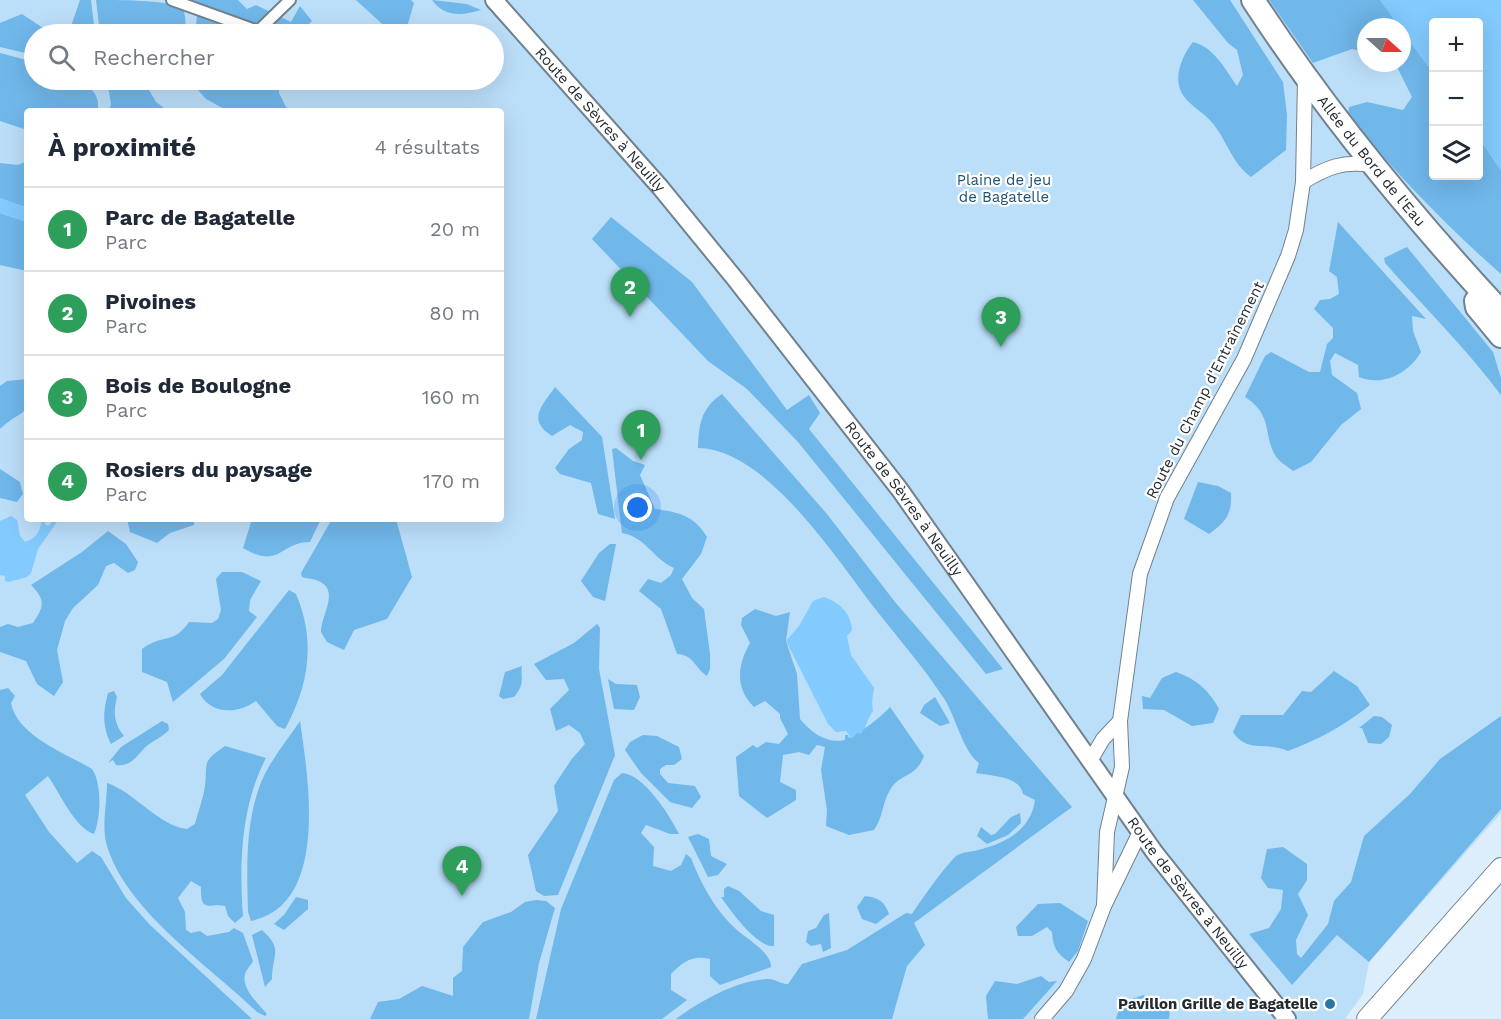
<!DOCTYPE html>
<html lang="fr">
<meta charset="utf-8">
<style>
body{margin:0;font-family:"Work Sans",sans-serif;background:#f6f6f7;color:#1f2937}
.controls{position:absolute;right:18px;top:18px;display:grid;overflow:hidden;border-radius:6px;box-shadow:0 6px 24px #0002}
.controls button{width:54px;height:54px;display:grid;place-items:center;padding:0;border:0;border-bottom:2px solid #e0e1e3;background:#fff;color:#1f2937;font:30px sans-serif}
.compass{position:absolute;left:1357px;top:18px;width:54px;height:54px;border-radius:50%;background:#fff;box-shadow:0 6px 24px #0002;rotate:111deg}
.you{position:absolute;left:638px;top:508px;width:21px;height:21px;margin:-15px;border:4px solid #fff;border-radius:50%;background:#1a73e8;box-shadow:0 0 0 9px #1a73e833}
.badge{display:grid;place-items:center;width:39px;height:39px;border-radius:50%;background:#0b8043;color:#fff;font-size:20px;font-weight:700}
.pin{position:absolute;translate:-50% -50px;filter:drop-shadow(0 2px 3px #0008)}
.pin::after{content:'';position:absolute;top:32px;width:21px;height:18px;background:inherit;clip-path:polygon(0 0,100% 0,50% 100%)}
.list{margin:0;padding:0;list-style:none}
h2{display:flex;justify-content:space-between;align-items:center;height:78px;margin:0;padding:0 24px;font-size:26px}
h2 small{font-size:20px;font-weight:400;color:#747a83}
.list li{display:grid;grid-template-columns:39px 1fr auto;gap:18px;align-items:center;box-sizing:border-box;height:84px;padding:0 24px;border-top:2px solid #e0e1e3}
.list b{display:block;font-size:22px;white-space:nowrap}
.list p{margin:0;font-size:20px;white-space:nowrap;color:#747a83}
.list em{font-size:20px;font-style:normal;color:#747a83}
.icon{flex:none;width:33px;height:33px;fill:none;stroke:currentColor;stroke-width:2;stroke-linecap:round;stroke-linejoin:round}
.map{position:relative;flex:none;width:1501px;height:1019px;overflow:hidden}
.search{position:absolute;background:#fff;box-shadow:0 6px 24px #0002;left:24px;top:24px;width:480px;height:66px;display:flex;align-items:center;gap:15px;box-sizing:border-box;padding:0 21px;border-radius:33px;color:#747a83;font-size:22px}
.panel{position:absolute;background:#fff;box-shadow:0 6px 24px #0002;left:24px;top:108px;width:480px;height:414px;border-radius:6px}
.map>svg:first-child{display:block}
</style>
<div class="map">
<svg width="1501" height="1019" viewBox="0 0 1501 1019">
<rect width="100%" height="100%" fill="#dceefc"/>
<path fill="#bbdef9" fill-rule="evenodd" d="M0,0h1380l20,27h-34v36h36v-33l31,43 1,103h44l1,-38 22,32v643l-132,149 -6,32 -18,25h-1345zM34,34h460v46h-460zM27,111h474v408h-474z"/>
<g fill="#70b7ea">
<path d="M80,0h11l4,34 -26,-2z"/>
<path d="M96,0c20,0 69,0 85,7 6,5 4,20 5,27h-86z"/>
<path d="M193,0h45l9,9 9,-4 35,17 9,-16 12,15 -4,4 7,8 5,-3 5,4h-62z"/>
<path d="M356,0h55l3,3 -9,31h-12z"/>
<path d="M432,0l35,4 14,6c-19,6 -37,7 -49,-10z"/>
<path d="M1193,0h37l53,82 4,33 -1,35 -35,27c-19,-14 -23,-34 -37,-52 -7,-10 -19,-16 -27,-25 -17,-17 -6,-43 6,-58 21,5 32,27 44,44l6,-11 -6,-25 -9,-7z"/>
<path d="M1269,0h111l20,27h-34v25l-14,-3 -39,14z"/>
<path d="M22,14l30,20h-18v21l-34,-8v-24z"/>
<path d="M197,16l50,18h-52z"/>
<path d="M1402,30l31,43 1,103h44l1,-38 22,32v104c-55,-48 -106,-102 -153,-158l1,-9 18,-5 36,8 9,-13 -15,-30 -6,-4h11z"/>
<path d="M0,53l34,9v18c24,0 68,-4 64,31h-71v19l-27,-9z"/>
<path d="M107,80h46l-4,10 7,12 12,9h-59l2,-7z"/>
<path d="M196,80h84l-1,13 9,18h-60l-22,-12 -9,-10z"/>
<path d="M27,161v47l-27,-10v-35l18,2z"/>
<path d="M0,213l27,9v49l-27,-6z"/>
<path d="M611,217l81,65 95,128 22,-15 11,18 -11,16 194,240 -17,5 -188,-232 -51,-53 -39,-28 -116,-122z"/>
<path d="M1338,222l88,97 -14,-3 1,15 8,21c-12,21 -38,35 -62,25l-1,-12 -23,-12 -5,8 2,14 25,18 4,16 -20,16 -30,37 -18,9c-6,-5 -15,-10 -18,-16 -12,-22 -2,-40 -30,-58l20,-41 6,-4 38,20h11l7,-28 6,-6v-10l-19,-19 6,-9 10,-1 9,-5 -2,-17 -8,-6z"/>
<path d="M1407,247l86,105 8,26v17c-35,-47 -77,-88 -116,-132l-1,-5z"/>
<path d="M27,379c0,44 1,25 -27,50v-43l7,-5z"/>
<path d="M555,387l47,50 13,82 -17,-5 -7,-31 -31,-9 -5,-6 14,-19 13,-9 1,-8 -13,-7 -18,11c-25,-16 -11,-29 3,-49z"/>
<path d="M722,394l105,120 68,88 177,205 -158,116 11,22 -18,21 -15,53h-216c24,-18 59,-38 90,-40 8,-1 14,5 22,5l14,-20 45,-14 59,-37 6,1c10,-15 30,-44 44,-58 5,-4 16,-4 22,-6 29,-7 53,-21 57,-50l-12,-6c-3,-18 -31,-18 -47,-21l3,-10c-15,-10 -24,-47 -34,-63 -22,-34 -48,-63 -72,-94 -37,-48 -108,-158 -175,-158 1,-24 3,-40 24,-54z"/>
<path d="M616,448l17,13 12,4 -5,10 15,34c23,3 39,6 52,28l-6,17 -19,25 10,19 12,11 6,45v15l-3,7c-13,-9 -13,-21 -30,-22l-16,-45 -22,-18 9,-12 13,4 10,-8 3,-7c-21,-9 -28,-31 -52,-35l-10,-84z"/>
<path d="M0,469l20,13 3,12 -6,8 -17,-4z"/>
<path d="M1198,482l20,4 13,7c1,21 -5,29 -22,41l-25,-15z"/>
<path d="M127,519h67v6l-24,8 -13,10 -27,-11z"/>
<path d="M252,519h68v2l-10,21c-30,0 -30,28 -67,6z"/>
<path d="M332,519h64l16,58 -25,42 -33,11 -10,20 -17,-8 -6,-10c0,-18 21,-43 -5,-52 -5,-2 -9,-1 -14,-3l-1,-4z"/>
<path d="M108,531l18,13 12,18 -3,8 -7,3 -14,-10 -8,3 -8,19 -25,23 -8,13 -8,29 6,32 -9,14 -17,-12 -11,-23 -26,-9v-25l8,-3 10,3 15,-4c11,-16 13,-23 -2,-38l51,-33z"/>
<path d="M610,544h6l-11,57 -12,-4 -12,-16 18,-28z"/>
<path d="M222,572h20l19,9 -11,19 -1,11 8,6 -33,42 -51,43 -6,-20 -25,-10v-23c22,-16 31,-4 47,-27l23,1 6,-4 3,-9 -5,-31z"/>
<path d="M289,590l7,4c20,47 13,91 -11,135l-8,-3 -21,-25c-18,13 -44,14 -56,-7l22,-19z"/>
<path d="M755,609l21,7 14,-4 -4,29 11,33 3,45c12,14 26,25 45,21v-5h3l1,3c15,-9 28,-17 41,-31l34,49c-9,23 -23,16 -34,34 -8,13 -7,28 -16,40l-25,5 -23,-9 1,-16 -6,-40 4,-23 -8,-2 -8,10 -10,-3 -16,3 -3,27 16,8v10l-29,18 -28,-22 -3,-39 17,-12 4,3 9,-6 13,2 9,-10 -8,-16v-4l-15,-13 -11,6c-19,-19 -17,-41 -4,-64l-9,-18 1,-7z"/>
<path d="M597,624l3,4 -1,41 16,86 -57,140 -14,1 -8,-5 -8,-36 30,-44 -4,-25 17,-26 14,-16 -5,-11 -11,-8 -13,6 -6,-22 19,-19 -5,-11 -18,1 -12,-16 40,-21z"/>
<path d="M522,666c-2,14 4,16 -8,31l-11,2 -4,-3 6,-24z"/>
<path d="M1334,671l23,15 13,19c-26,21 -51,34 -82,46 -20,-10 -41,3 -55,-19l8,-17h42l19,-24 9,1z"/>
<path d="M1176,672c20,7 33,18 43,37l-6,14 -21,3 -28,-16 -21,-1 -1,-13 8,2 12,-20z"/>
<path d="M608,679l8,5 21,1 3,12 -6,13 -20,-1z"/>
<path d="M8,688l7,8 -4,7c6,33 56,51 81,66 10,14 9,49 2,65 -20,-7 -34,-41 -46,-58l-23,19 24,37 28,31 15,-12 9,6 25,41 24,27 102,94h-252v-329z"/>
<path d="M114,691l3,6c-4,15 -3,27 7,39l-13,8c-9,-18 -8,-32 -3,-51z"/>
<path d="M935,697l15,26 -10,3 -20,-13 4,-8z"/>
<path d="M1374,716l8,1 10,8 -3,12 -8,7 -13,-1 -6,-15h-3z"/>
<path d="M1501,716v93l-132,153 -32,-27 -45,50 -43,-51 20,-6 12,-19 2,-19 -15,-2 -7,-10 6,-29 16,-2 24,17v16l-9,14 10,21 -12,25 1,14 4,4 27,-34 6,-23 17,-19 13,-46 46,-42 30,-35z"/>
<path d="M162,721l6,3 1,6c-7,7 -13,9 -21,15 -11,9 -15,22 -32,20l-3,-5 -5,3 13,-16z"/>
<path d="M300,721c8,56 30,184 -49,200l-3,-9c-1,-40 -3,-85 11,-124 8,-24 27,-46 41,-67z"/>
<path d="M643,735l14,1 22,11 3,12 -8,6h-8l-6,4v5l8,9 27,3 6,11 -9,11 -22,-6 -29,-29 -16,-23 5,-8z"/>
<path d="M225,746l41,12c-25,48 -27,105 -23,158l-8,7 -7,-7 -3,-10c-15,-4 -25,9 -24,-19l-10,-6 -13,17 7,14 1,18 5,3 9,-2 7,5 22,-4 5,-4 9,5 10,28c-2,4 -7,9 -8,13 -4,15 14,30 22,40l-2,2 -8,-4c-47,-46 -134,-103 -151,-170 -4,-17 1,-41 1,-59 29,10 50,42 80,46l8,-5c3,-12 8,-25 10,-38 3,-26 -4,-23 20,-40z"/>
<path d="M622,773c22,1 48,43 57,61h-9l-24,-9 -5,8 13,14 -1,19 18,5 10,-6 5,-11 5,4c10,26 25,54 46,72 10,9 35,23 34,37l-51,18 -10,-9v-17c-18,-4 -27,3 -39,15v16l16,10 -25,19h-126l25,-110 53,-129z"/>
<path d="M1020,813l1,10 -13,12 -21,9 -10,-8 4,-9 10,8 4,-1 16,-17z"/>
<path d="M698,834l11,5 2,17 16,8 -9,11 -10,2 -20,-40z"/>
<path d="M728,886l11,5 22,20 13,4v31c-17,2 -44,-36 -53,-49h3v-8z"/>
<path d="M865,896c14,2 19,5 24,18l-13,10 -14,-5 -5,-12z"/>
<path d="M296,897l12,3v9l-24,21 -10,-6 10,-9z"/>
<path d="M536,900l10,1 9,7 -16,55 -10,56h-159l8,-17 21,-3 23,-13 31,10v-18l9,-7 1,-24 20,-25 28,-10 14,-10z"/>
<path d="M1060,903l28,18 -10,30 -9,11c-12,-9 -16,-14 -17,-30l-5,-5 -15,9h-14l-2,-9 22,-23z"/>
<path d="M829,913l2,35 -8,4 -2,-8 -10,2 -5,-4 2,-11 8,-3 8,-13z"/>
<path d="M262,930c22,20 10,24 10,49l-7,8 -13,-52z"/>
<path d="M1041,976l8,6 8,-1 -34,38h-35l-2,-23 9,-15 22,3z"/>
<path d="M1143,995l18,7 9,8 -1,9h-53c4,-16 13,-19 27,-24z"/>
</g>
<g fill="#83cafe">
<path d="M1380,0h121v170l-22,-32 -1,-116h-44l-1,51z"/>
<path d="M0,198l27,10v14l-27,-9z"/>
<path d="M11,516l6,4 3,16 5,6c12,-4 15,-11 17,-23h3v5l3,2 7,-7h4l-21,30 -7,24 -4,4 -19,5 -3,-1v-5l-5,-1v-54z"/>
<path d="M824,597c16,6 27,16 28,33l-5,6 4,19 23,33 -2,14 1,9c-5,6 -6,15 -12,23l-4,-1 -5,6 -6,-8 -10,1 -8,-8 -42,-83 13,-15 14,-25z"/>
</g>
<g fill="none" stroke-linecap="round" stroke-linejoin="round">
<defs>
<path id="pedestrian" d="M172,0l86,31 32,-31"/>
<g id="minor">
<path d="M1303,182c24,-15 40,-21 68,-17"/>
<path d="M1090,761l13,-22 17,-18"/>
<path d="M1104,906l3,-74 15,-65 -2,-46 20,-147 27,-76 77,-139 44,-103 8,-26 7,-48 2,-103"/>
<path d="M1042,1019l24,-28 18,-32 20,-53 36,-74"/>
</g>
<g id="tertiary">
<path id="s1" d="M494,0l166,187 76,93 164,210 255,363 132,166"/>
</g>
<path id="secondary" d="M1367,1019l134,-151"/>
<g id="primary">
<path id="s2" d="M1253,0c73,112 157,214 248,312"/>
<path d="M1476,301l1,6 24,29"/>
</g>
</defs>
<use href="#pedestrian" stroke="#71818e" stroke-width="14"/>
<use href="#minor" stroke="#71818e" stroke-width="16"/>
<use href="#tertiary" stroke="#71818e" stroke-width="20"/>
<use href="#secondary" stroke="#71818e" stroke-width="22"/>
<use href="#primary" stroke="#71818e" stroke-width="26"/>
<use href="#pedestrian" stroke="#fff" stroke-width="10"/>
<use href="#minor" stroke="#fff" stroke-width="14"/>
<use href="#tertiary" stroke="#fff" stroke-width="16"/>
<use href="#secondary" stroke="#fff" stroke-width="20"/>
<use href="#primary" stroke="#fff" stroke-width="22"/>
</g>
<circle fill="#2876a8" stroke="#fff" stroke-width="2" cx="1330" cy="1004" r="6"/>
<g text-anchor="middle" stroke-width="4.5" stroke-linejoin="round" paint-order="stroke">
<g font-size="15" fill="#242b30" stroke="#fff">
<text dy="5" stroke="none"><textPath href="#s1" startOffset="160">Route de Sèvres à Neuilly</textPath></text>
<text dy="5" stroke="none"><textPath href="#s2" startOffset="200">Allée du Bord de l'Eau</textPath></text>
<text transform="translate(1205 390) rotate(-63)" y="5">Route du Champ d'Entraînement</text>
<text dy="5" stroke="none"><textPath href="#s1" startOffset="646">Route de Sèvres à Neuilly</textPath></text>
<text dy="5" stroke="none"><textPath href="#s1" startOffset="1132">Route de Sèvres à Neuilly</textPath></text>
</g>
<g font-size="15" fill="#1e5275" stroke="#fff">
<text x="1004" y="185">Plaine de jeu<tspan x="1004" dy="17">de Bagatelle</tspan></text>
</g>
<g font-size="15" font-weight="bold" fill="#242b30" stroke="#fff" text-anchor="end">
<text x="1318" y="1009">Pavillon Grille de Bagatelle</text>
</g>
</g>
</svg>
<div class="controls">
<button>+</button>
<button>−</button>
<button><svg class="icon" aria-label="layers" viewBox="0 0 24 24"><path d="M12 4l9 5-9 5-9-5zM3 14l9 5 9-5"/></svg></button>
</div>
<svg class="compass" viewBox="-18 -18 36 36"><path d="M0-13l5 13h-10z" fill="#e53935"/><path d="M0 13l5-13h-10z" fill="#747a83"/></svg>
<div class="you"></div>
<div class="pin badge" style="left:641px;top:460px;background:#2e9e5b">1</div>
<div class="pin badge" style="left:630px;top:317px;background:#2e9e5b">2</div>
<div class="pin badge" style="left:1001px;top:347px;background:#2e9e5b">3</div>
<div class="pin badge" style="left:462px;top:896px;background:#2e9e5b">4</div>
<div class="search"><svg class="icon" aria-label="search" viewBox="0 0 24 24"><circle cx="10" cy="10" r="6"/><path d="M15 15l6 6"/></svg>Rechercher</div>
<section class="panel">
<h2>À proximité<small>4 résultats</small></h2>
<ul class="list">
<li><span class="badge" style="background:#2e9e5b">1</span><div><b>Parc de Bagatelle</b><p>Parc</p></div><em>20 m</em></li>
<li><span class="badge" style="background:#2e9e5b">2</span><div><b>Pivoines</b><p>Parc</p></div><em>80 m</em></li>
<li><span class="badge" style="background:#2e9e5b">3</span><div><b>Bois de Boulogne</b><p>Parc</p></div><em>160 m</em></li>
<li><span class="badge" style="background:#2e9e5b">4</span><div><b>Rosiers du paysage</b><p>Parc</p></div><em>170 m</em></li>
</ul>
</section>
</div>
